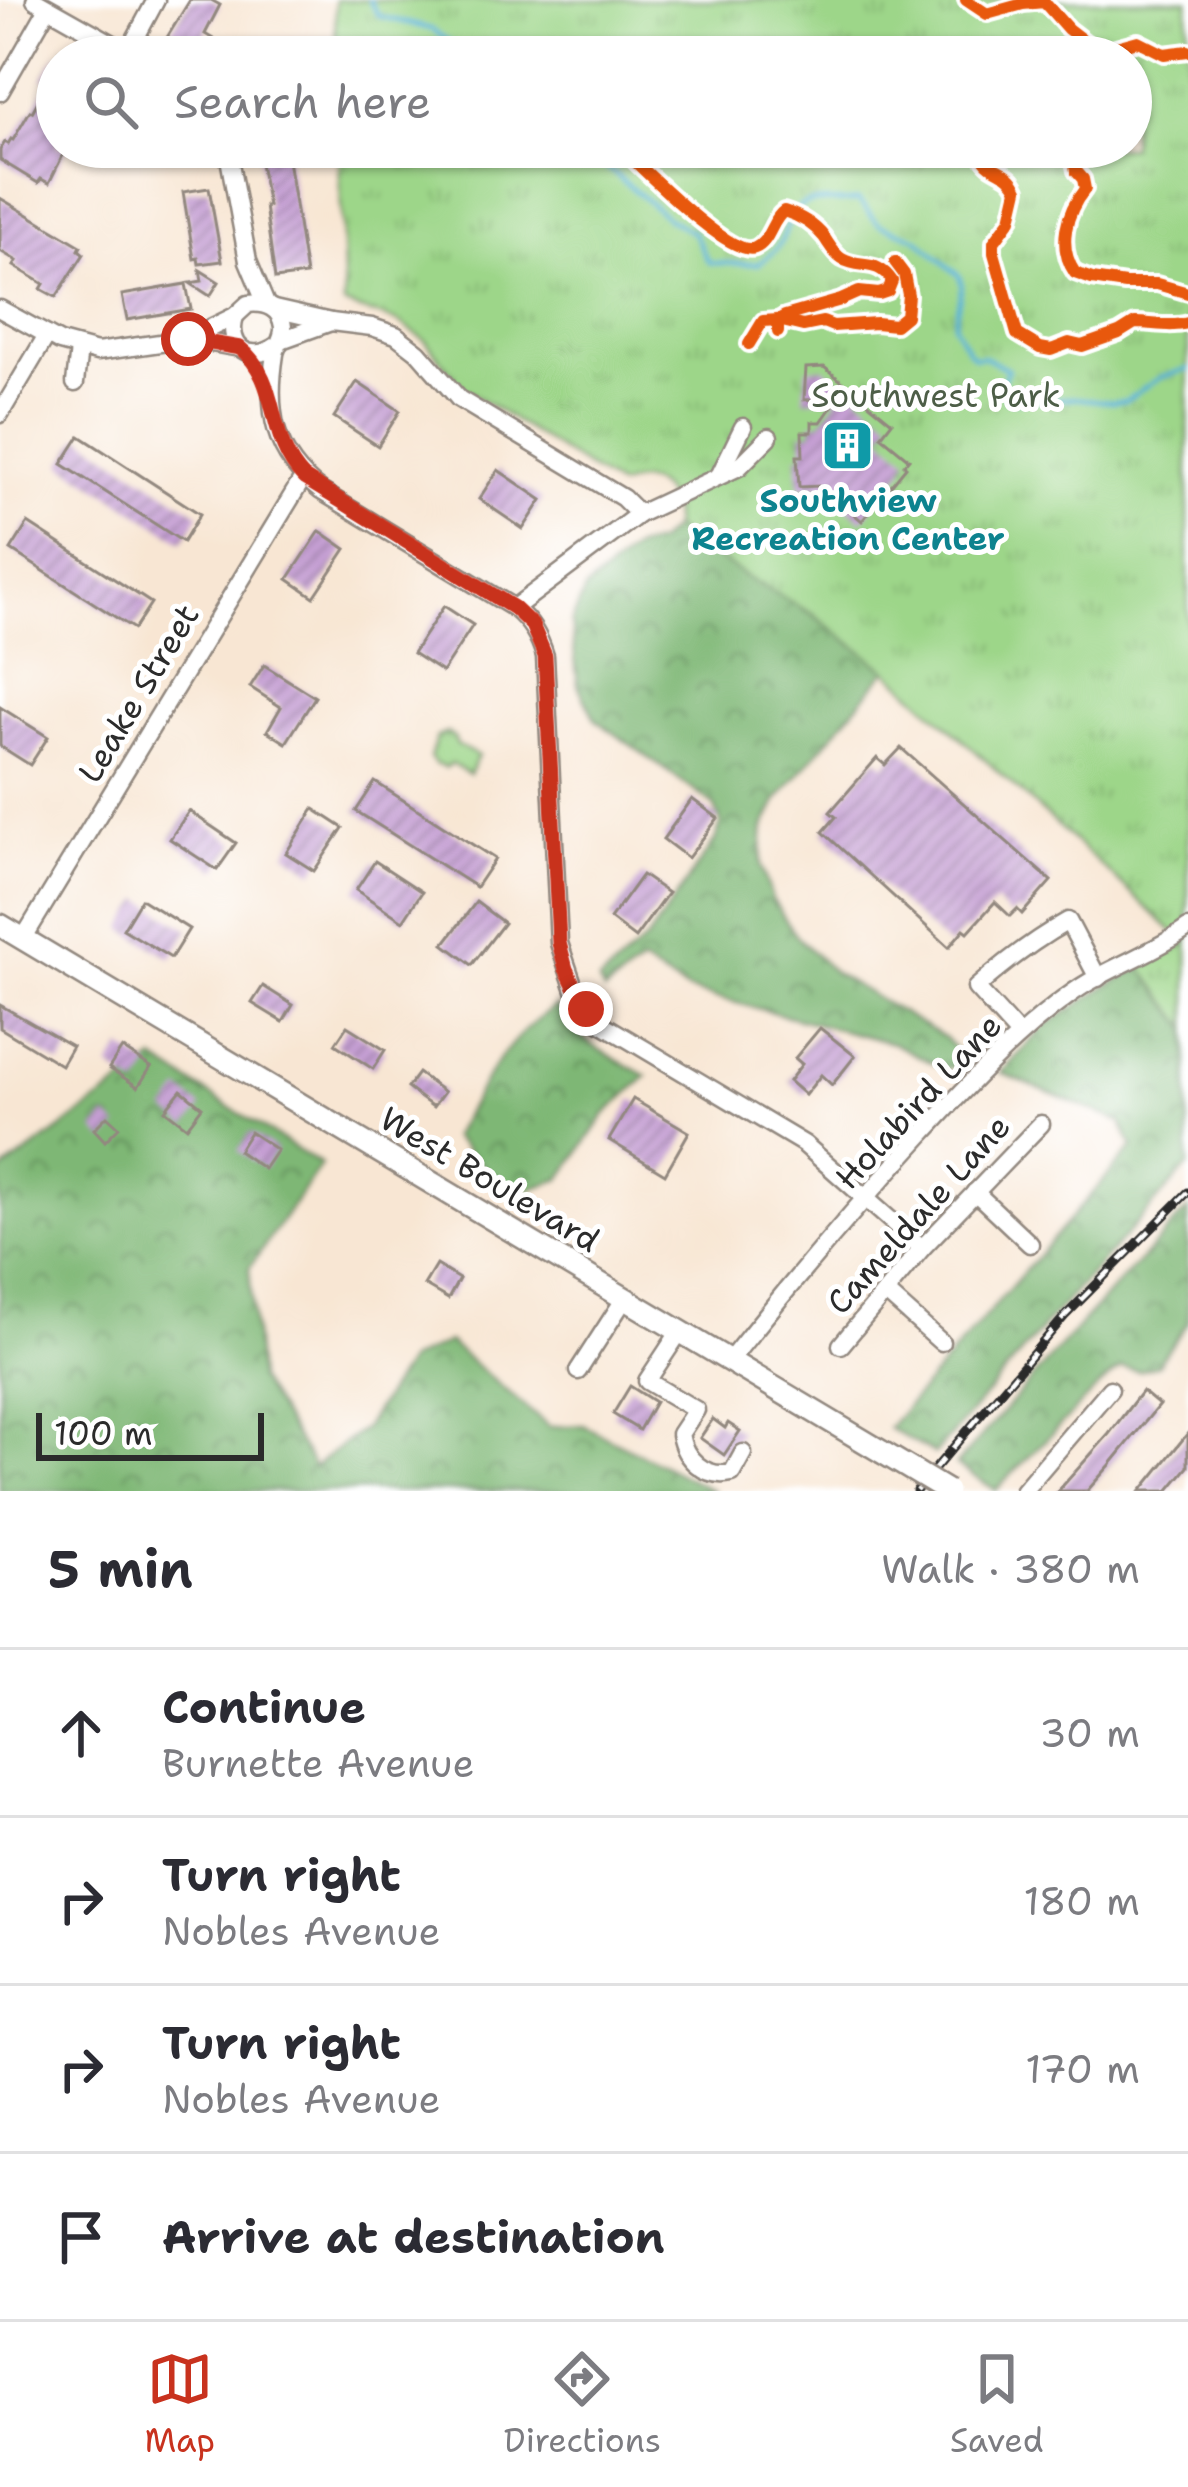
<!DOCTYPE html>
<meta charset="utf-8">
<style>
body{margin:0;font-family:"Shantell Sans",sans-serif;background:#f7f7f7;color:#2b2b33}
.scale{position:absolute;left:36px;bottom:30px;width:228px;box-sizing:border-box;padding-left:12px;border:6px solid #2b2b2b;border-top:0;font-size:33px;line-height:42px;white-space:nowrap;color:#2b2b2b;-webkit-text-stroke:9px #fff;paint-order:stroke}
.stop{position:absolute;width:36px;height:36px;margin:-27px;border:9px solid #c8321e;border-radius:50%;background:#fff}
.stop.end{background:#c8321e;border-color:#fff;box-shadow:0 3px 12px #0008}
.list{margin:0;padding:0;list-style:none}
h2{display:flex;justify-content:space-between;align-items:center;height:156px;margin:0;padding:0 48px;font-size:51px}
h2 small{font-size:39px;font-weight:400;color:#7c7c81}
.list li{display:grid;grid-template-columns:78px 1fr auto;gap:36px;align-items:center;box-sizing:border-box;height:168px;padding:0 48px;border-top:3px solid #e1e1e2}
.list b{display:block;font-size:45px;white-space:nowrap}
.list p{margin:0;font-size:39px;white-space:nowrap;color:#7c7c81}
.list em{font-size:39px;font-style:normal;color:#7c7c81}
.icon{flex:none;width:66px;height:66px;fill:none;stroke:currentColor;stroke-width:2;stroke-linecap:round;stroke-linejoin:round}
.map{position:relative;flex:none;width:1188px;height:1491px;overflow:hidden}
.search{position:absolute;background:#fff;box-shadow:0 3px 9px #0004;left:36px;right:36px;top:36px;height:132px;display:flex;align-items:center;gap:30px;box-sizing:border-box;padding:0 42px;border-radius:66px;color:#7c7c81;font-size:45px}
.sheet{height:828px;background:#fff}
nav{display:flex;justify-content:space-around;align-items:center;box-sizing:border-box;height:168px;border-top:3px solid #e1e1e2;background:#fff;font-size:33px;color:#7c7c81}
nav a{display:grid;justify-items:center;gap:6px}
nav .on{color:#c8321e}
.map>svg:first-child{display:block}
</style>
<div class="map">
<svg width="1188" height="1491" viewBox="0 0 1188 1491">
<defs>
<pattern id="forest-crowns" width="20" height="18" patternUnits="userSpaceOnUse" patternTransform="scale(3)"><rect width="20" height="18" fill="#7eb775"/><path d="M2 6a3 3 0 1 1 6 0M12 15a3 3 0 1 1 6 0" fill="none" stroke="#679560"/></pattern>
<pattern id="park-tufts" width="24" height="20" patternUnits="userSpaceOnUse" patternTransform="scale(3)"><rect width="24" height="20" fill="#9dd689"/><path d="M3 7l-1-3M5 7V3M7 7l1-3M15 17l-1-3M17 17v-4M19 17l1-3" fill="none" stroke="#87b876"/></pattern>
<pattern id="building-hatch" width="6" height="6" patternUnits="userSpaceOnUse" patternTransform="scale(3)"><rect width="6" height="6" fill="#c59fd3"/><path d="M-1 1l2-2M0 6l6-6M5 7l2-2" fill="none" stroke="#a082ab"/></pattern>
</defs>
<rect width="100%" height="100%" fill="#fff"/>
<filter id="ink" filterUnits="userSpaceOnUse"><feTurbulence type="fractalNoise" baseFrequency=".00833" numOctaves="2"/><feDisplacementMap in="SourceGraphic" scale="24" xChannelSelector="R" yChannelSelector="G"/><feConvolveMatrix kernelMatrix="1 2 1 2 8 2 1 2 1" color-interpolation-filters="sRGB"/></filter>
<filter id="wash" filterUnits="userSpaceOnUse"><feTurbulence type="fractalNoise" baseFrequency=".004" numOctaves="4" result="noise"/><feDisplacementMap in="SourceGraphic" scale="48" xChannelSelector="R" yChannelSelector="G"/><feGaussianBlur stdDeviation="2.7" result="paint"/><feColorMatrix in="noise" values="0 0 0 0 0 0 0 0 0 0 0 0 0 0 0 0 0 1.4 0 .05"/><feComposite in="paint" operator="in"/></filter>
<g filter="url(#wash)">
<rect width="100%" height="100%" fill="#f8e6d3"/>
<g fill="url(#forest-crowns)" stroke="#547150" stroke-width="3">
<path d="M673,528l73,49 65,36 76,57 -108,128 -15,29 -3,38 11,34 25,38 37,36 111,65 14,16 -4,13 -10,2 -53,-26 -206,-53 -44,-27 -38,29 -5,-10 49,-44 68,-99 5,-16 -7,-18 -119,-86 -17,-34 -7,-62 14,-33 50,-42 22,-5z"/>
<path d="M1141,968l47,60v139l-129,142 -124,145 -47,-26 245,-281 -12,-25 -120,-49 44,-47 60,-39z"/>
<path d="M557,1006c16,36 57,51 90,70l-42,39 -44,64 -39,13 -35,-22 -35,-33c31,-53 52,-99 105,-131z"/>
<path d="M155,1060l166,105 -72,103 9,111 56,88 50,-39 44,-67 40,-19 101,85 34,-2 131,66h-714v-318z"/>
<path d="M1188,1209v113l-31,43 -18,6 -18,-3 -23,19 -102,103 -40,-25 129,-146z"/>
</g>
<g fill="url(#park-tufts)" stroke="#64805a" stroke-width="3">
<path d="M335,0h853v1028l-47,-60 43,-23 -5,-8 -292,-267 -76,-57 -65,-36 -73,-49c2,-21 -9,-48 -34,-47 -7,0 -14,4 -21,6l-155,-99 -38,-48 -26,-18 -55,-17 -5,-158h792v-90h-795z"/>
<path d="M447,733l7,5 3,7 21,11 -9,18 -18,-10 -6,4 -10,-4 -5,-7 7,-20z"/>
</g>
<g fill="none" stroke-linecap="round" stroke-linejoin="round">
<g stroke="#59b3d7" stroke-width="4.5">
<path d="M369,0l10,16 52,13 41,28"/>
<path d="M582,147l88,73 24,13 13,27 4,3 47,1c8,-6 17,-12 22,-21 9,-15 8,-35 28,-40 14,-4 33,1 50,-3l21,24 37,14 43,38 3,9 -8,40 14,26 7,6 8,-1 25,13 -8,18 8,13 65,-2 39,4 13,-1 36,-24 27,-8"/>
</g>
</g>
<g id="blocks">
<g fill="url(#building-hatch)">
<path d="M190,0h21l9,5 -15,29 38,23h-58l-22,-13z"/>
<path d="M57,54v93h10l-18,36 -8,-4 -3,4 -38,-23v-10l5,-8 3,2 3,-5 2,1 17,-29 2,1 17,-30 -6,-4z"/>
<path d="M257,147h29l20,128 -31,4 -10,-73h3z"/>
<path d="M209,188l13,73 -23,3 -1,-6 -4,1 -11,-67z"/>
<path d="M0,198l81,48 -2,4 5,4 -28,43 -15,-8 3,-5 -30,-18 3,-5 -17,-10z"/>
<path d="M200,270l19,12 -9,14 -20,-13 12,-2z"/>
<path d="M186,284l5,25 -64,11 -5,-25z"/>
<path d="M824,367l68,55 -11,14 28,23 -5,6 2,2 -44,54 -42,-35 -21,1 -2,-31h6l-1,-24h10v-10h9l17,-24 -34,2 2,-32z"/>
<path d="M357,382l43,29 -22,35 -44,-29z"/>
<path d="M80,436l120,78 -17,28 -121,-78z"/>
<path d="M498,470l44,30 -19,29 -44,-30z"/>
<path d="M28,523l123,80 -17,26 -123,-79z"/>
<path d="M320,531l26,18 -32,48 -26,-18z"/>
<path d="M444,606l29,19 -31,47 -29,-19z"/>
<path d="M264,665l51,32 -29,46 -19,-12 14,-24 -31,-20z"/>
<path d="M0,707l48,30 -18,28 -30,-19z"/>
<path d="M901,748l150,133 -29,33 -5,-5 -7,7 -15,-14 -27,30 -4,-3 -15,18 -126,-115 13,-15 -6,-5 47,-54 8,7z"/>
<path d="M375,782l120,77 -19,28 -120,-76z"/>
<path d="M692,799l26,19 -30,40 -25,-19z"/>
<path d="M314,809l29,19 -29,43 -28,-18z"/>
<path d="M189,811l47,32 -19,27 -47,-31z"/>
<path d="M375,861l47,31 -19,29 -47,-31z"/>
<path d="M642,875l26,18 -33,45 -25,-19z"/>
<path d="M141,899l48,30 -18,29 -48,-29z"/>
<path d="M476,902l28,21 -32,42 -28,-21z"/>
<path d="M263,986l30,19 -10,17 -31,-19z"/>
<path d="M0,1005l72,41 -11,19 -61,-37z"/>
<path d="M347,1026l38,24 -12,19 -38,-25z"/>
<path d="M820,1028l35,28 -23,29 -11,-10 -16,20 -16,-14 13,-17 -7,-6z"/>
<path d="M122,1048l29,19 -13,20 -29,-19z"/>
<path d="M418,1073l26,19 -11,15 -26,-19z"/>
<path d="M181,1090l21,17 -15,20 -22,-17z"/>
<path d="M633,1099l56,33 -24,42 -56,-34z"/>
<path d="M107,1116l12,11 -14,14 -11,-12z"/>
<path d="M250,1132l27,18 -13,19 -26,-18z"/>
<path d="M436,1265l23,14 -11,20 -24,-14z"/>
<path d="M630,1386l25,16 -16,28 -26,-16z"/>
<path d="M1142,1391l17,14 -49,60 -23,26h-29l51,-57z"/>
<path d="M713,1419l12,9 3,-5 12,8 -16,24 -24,-17z"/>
<path d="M1188,1433v34l-20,24h-27z"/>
</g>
</g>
</g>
<g filter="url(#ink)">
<use href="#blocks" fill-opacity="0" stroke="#92887f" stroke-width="3"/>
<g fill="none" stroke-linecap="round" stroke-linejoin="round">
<defs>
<g id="minor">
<path d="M35,0l101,57"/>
<path d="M128,52l28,-52"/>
<path d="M0,92l48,-84"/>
<path d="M227,147l21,114 18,43"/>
<path d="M0,309l60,33 37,10 91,-13 47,-23 13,-12c17,-2 33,4 35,23 1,10 -6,18 -8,27 -9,57 -2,101 46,137l193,117c17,14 25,28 31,48l14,287 17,50 10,16 13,13 205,122 118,104"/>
<path d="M274,309l57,13 41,5 24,8 22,17 41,47 164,99 16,16"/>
<path d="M235,316c-9,31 15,48 41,30"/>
<path d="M188,339l52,9"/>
<path d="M281,340l50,-18"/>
<path d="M75,383l4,-34"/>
<path d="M0,414l47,-79"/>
<path d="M719,476l24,-49"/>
<path d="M514,608l125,-94 100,-47 30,-30"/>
<path d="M23,939l280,-461"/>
<path d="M1019,1035l-43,-47c29,-26 58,-48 92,-67l30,57"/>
<path d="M975,1192l55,52"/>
<path d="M885,1292l56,50"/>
<path d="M680,1331l-33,50 49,29 -16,24c4,25 25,45 52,39l11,-20"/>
<path d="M841,1345l81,-97 119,-124"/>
<path d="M730,1360c61,-77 125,-152 191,-224 46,-50 92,-100 147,-140 37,-28 83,-41 120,-68"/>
<path d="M578,1371l47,-73"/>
<path d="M1023,1491l87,-102"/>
</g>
<path id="major" d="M0,925l882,527"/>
</defs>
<use href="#minor" stroke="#92887f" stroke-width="21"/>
<use href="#major" stroke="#92887f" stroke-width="26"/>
<use href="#minor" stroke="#fff" stroke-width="16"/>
<use href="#major" stroke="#fff" stroke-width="21"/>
<defs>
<path id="rail" d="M916,1491l149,-175 123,-124"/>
</defs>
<use href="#rail" stroke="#2b2b2b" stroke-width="9"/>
<use href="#rail" stroke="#fff" stroke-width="4.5" stroke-dasharray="14" stroke-linecap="butt"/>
<defs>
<path id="major-bridge" d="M882,1452l65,39"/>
</defs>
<use href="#major-bridge" stroke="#92887f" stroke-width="26" stroke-linecap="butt"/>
<use href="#major-bridge" stroke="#fff" stroke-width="21"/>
<defs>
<g id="cycleway">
<path d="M966,0l21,14 36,-10 21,-2 24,27 30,23 40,-11 26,13 24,-3"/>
<path d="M620,147c21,19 110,112 135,101 15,-6 16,-28 29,-37 16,5 29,12 40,26 5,7 10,17 18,22 20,11 35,-1 50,22l-4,10 -9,3 -20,-2 -18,8 -56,16 -7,4v12"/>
<path d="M971,147c11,5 11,13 20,19 13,8 20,8 27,23l-7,30 -17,23v11l23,81 23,14 11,2 18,-7 13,3 37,-13 16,-10c18,0 36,5 53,0"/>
<path d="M1071,147l5,24 7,8 2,10c-19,23 -28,58 -10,84l17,6 33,5h32l31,9"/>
<path d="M749,344l14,-23 15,-1 25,6 20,-4 10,4 43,-3 19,2 11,-9 2,-21 -4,-21 -9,-12"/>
</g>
</defs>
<use href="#cycleway" stroke="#fff" stroke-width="20"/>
<use href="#cycleway" stroke="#e8590c" stroke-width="12"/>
</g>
</g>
<g fill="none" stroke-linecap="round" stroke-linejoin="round" filter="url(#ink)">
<path stroke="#c8321e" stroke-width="15" d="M188,339l52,9c42,34 25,91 64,130l210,130 18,17 13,31 14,287 7,26 20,40"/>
</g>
<defs>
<symbol id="building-square" viewBox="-11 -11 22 22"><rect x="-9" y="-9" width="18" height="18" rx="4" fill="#0f9aa8" stroke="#fff"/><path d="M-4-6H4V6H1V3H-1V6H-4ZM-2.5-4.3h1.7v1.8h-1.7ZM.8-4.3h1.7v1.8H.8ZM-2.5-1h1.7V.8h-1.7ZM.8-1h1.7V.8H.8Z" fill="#fff"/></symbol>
</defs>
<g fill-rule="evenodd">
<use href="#building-square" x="818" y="416" width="59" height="59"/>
</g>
<g text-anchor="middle" stroke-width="10" stroke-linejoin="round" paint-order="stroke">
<g font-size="33" fill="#4d5e47" stroke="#fff">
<text x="936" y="407">Southwest Park</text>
</g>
<g font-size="33" font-weight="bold" fill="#0d838f" stroke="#fff">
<text x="848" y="512">Southview<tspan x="848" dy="38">Recreation Center</tspan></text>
</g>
<g font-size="33" fill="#2b2b2b" stroke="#fff">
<text transform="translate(138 693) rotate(-59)" y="12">Leake Street</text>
<text transform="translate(918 1101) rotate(-47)" y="12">Holabird Lane</text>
<text transform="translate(490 1179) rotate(31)" y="12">West Boulevard</text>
<text transform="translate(918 1214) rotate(-48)" y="12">Cameldale Lane</text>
</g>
</g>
</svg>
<div class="scale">100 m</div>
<div class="stop" style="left:188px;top:339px"></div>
<div class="stop end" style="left:586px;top:1009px"></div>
<div class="search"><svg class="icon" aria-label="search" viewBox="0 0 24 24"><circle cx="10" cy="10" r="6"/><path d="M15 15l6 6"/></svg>Search here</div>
</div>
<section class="sheet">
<h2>5 min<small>Walk · 380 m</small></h2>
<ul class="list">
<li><svg class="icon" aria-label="ahead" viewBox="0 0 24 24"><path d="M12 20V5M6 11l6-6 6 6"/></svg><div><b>Continue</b><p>Burnette Avenue</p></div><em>30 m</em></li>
<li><svg class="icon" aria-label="right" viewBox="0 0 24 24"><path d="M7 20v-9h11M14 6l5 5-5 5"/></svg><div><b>Turn right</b><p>Nobles Avenue</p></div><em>180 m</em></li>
<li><svg class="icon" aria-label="right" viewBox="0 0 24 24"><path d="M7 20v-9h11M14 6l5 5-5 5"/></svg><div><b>Turn right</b><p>Nobles Avenue</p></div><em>170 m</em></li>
<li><svg class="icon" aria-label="arrive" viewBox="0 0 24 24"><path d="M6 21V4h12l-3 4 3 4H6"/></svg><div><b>Arrive at destination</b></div></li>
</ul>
</section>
<nav>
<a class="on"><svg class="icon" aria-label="map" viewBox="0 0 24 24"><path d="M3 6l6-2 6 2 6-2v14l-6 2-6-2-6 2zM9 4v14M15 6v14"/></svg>Map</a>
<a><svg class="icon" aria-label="directions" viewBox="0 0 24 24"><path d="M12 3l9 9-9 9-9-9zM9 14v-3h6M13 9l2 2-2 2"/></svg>Directions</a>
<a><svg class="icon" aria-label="saved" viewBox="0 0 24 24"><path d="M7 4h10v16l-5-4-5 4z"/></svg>Saved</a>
</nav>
